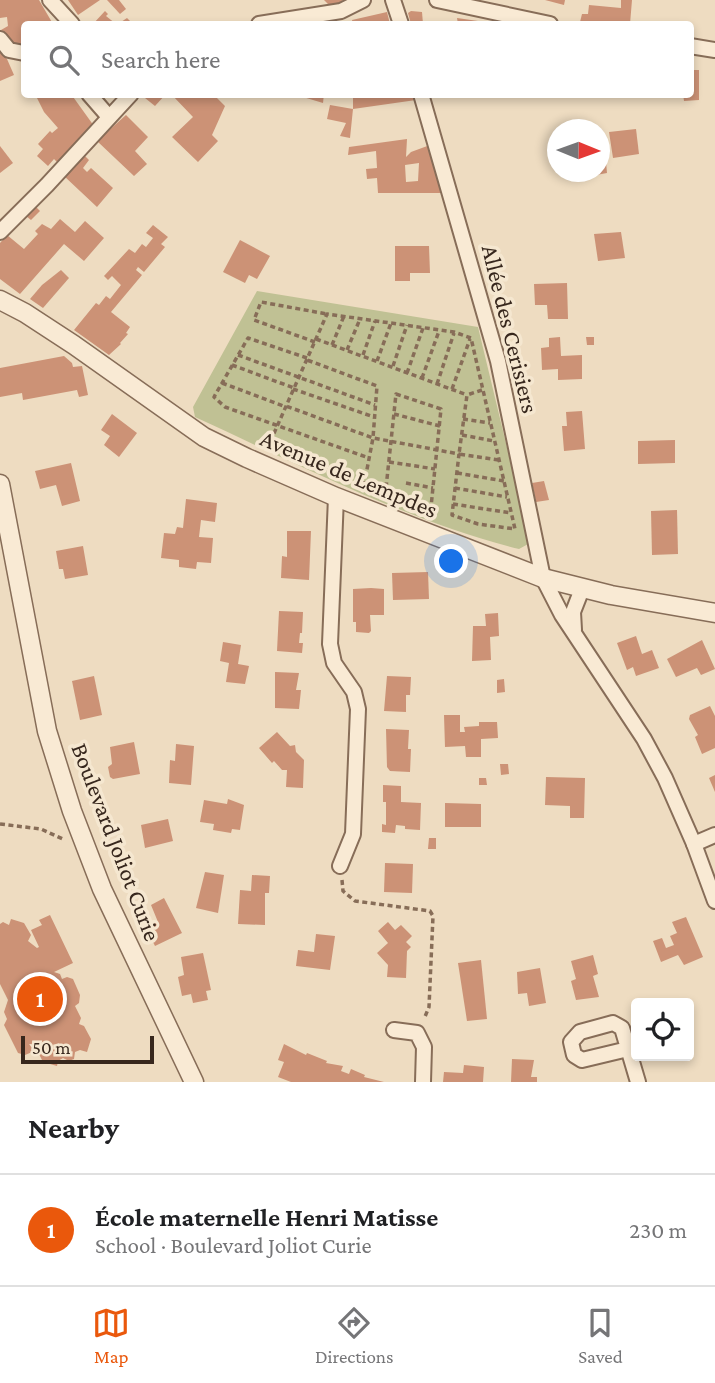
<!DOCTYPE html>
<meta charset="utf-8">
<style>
body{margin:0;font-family:"Crimson Pro",serif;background:#f6f6f6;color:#202124}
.controls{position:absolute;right:21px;bottom:21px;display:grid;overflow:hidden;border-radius:7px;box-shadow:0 4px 10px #0003}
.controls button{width:63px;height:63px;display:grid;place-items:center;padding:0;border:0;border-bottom:2px solid #e0e0e0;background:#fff;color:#202124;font:35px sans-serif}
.compass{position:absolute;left:547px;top:119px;width:63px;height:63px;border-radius:50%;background:#fff;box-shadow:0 4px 10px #0003;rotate:91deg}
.scale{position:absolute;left:21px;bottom:18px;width:133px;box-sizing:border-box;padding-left:7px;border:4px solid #37271d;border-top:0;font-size:19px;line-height:24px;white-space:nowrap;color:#37271d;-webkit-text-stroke:5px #f5e7d0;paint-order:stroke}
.you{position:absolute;left:452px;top:562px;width:24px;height:24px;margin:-18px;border:5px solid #fff;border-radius:50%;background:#1a73e8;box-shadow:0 0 0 10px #1a73e833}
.badge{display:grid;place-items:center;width:46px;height:46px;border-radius:50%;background:#ea580c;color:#fff;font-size:23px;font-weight:700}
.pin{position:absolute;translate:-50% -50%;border:4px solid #fff;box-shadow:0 2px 7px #0006}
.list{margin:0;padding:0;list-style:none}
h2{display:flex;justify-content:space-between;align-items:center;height:91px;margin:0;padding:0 28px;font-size:30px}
h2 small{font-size:23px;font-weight:400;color:#757577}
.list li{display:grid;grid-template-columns:46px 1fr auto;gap:21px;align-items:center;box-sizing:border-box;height:112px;padding:0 28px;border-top:2px solid #e0e0e0}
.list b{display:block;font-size:26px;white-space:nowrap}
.list p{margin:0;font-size:23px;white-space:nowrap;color:#757577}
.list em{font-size:23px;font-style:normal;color:#757577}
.icon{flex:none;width:38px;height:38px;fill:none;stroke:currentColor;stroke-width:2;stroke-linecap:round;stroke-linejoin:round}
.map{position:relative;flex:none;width:715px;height:1082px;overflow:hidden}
.search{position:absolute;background:#fff;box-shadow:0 4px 10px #0003;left:21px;right:21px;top:21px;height:77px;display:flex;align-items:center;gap:18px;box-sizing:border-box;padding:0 24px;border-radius:7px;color:#757577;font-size:26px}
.sheet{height:203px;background:#fff}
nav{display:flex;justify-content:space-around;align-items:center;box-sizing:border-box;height:98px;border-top:2px solid #e0e0e0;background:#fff;font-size:19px;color:#757577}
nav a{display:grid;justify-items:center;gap:4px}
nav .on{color:#ea580c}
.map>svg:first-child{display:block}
</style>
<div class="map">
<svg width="715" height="1082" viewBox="0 0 715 1082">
<rect width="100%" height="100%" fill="#eedcc1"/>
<path fill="#c0c194" d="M257,291l221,36 52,216 -11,6c-112,-28 -219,-84 -324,-132l-2,-10z"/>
<g fill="#cc9276" fill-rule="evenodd">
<path d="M0,0h39l14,24h-29v22l-11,-1 -12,-15 7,-4 -1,-9 -7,1z"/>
<path d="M68,0h32l-22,15z"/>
<path d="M107,0h12l7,9 -6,5z"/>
<path d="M324,0h19l-11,8z"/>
<path d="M545,0h20l-1,5z"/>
<path d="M621,0h11l-2,24 -50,-2 2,-8h6l1,-9 32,3z"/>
<path d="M105,11l3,3 -2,2 10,8h-23z"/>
<path d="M411,11l11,1 1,12h-12l-3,-11z"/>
<path d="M387,12l3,12h-37l-1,-4z"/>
<path d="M127,18l6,6h-15z"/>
<path d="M457,18l35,5v1h-34z"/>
<path d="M337,20v4h-33v-3z"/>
<path d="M0,51l7,8 7,16 -14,6z"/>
<path d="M690,70h9v30l-15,1 -1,-7h7z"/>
<path d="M35,94h36l23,32 -35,38 -5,-5 -6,7 -11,-10 6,-7 -5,-5 12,-13 2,2 6,-5 -14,-16z"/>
<path d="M148,94h18l-11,12 -10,-8z"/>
<path d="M171,94h42l12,12 -13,29 6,6 -20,21 -26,-25 21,-20z"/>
<path d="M293,94h31l-1,9z"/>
<path d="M353,94h62l1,6 -63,9z"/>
<path d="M330,105l23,4 -3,29 -10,-2 6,-13 -19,-4z"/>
<path d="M126,115l22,22 -13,14 12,13 -13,12 -37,-35z"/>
<path d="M636,129l3,25 -26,4 -4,-26z"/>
<path d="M407,139l-1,18 5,-5 19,-7 12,48h-64l-1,-15 -10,1 -1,-10 11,-1 -1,-17 -28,4 1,-8zM419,163l-1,18 -12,1 -1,-17z"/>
<path d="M0,146l13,17 -13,10z"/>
<path d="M84,155l5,5 -6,8 4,4 4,-4 22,20 -16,19 -33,-31z"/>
<path d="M600,162h6l1,11 -11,2 -1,-3h5z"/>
<path d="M35,206l5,5 -9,9 -5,-4z"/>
<path d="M60,219l15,13 10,-11 19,17 -20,23 -20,-17 -44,50 -20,-15v-36l7,-8 17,14 14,-15 -3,-3 7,-7 9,5z"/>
<path d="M153,225l15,12 -7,7 4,3 -21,25 -6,-5 -2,3 6,5 -31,37 19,15 -4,6 2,1 -8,9 1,1 -12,11 -35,-25 22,-27 3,2 7,-9 4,3 11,-14 -9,-9 -4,4 -4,-4 25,-27 6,4 7,-9 4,3 7,-9 -7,-5z"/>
<path d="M621,232l4,26 -27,3 -4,-27z"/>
<path d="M240,240l30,16 -13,23 -8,-4 -4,8 -22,-11z"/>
<path d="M395,246h34l1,27h-20v8h-15z"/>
<path d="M61,270l8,8 -26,30 -13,-9 12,-14z"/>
<path d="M486,277h13v5h-11z"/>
<path d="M567,283l1,36h-20l-1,-14h-12l-1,-21z"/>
<path d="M560,337l1,19 21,-1v24l-24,1v-11l-16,1 -1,-22 8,-1v-9z"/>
<path d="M586,337h8v8h-7z"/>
<path d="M64,356l8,7 1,4 9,-1 6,29 -9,2 -2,-7 -54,10 -1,-7 -22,4v-29z"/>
<path d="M582,411l3,38 -21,2 -2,-25h5l-1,-14z"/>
<path d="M112,414l25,19 -18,24 -15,-12 6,-9 -9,-6z"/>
<path d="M675,440v23l-37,1v-23z"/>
<path d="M71,463l9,38 -18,5 -6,-21 -16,4 -5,-18z"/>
<path d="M544,481l5,19 -13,2 -4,-19z"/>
<path d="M186,499l31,4 -2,19 -14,-2 -2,17 14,1 -2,25 -14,-1 -1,7 -17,-2v-7l-18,-2 3,-25 11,1 2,-7 6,1z"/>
<path d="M677,510l1,44 -26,1 -1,-44z"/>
<path d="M287,531h24l-2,49 -28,-2 1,-22 5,1z"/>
<path d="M83,546l5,29 -23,4 -2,-10h-4l-3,-18z"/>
<path d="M428,572l1,27 -36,1 -1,-27z"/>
<path d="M371,588l13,1v26h-14l1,16 -2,2 -13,-1v-10h-3v-33z"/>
<path d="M279,611l24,1 -1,21h-2l-1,10h4l-1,10 -25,-2z"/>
<path d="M498,613l1,23 -9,1 1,23 -19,1 1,-35h13l-1,-12z"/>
<path d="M636,636l6,18 10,-4 7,18 -23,8 -3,-9 -6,3 -10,-27z"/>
<path d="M702,640l13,29 -14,6 -4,-7 -21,9 -9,-18z"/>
<path d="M223,642l18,3 -3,19 11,2 -4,18 -19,-2 3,-19 -9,-2z"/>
<path d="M275,672l24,1 -3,17h5l-2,19 -24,-1z"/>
<path d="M94,676l8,39 -22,5 -8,-39z"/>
<path d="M387,676l24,1 -1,18h-4v17l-22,-1z"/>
<path d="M504,679l1,13 -8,1v-13z"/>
<path d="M710,706l5,10v32l-13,6 -7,-17 3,-2 -9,-16 1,-4z"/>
<path d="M444,715h16v17h5l-1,-5 15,-1v-4h18l1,16 -17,1v18h-15l-1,-11 -20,1z"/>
<path d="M386,729l23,1 -1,19h3l-1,23 -20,-1 -3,-4z"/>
<path d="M277,732l13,14 5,-1 1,7 8,8 -1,28 -17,-1 1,-17h-5l-8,-9 -2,2 -13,-15z"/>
<path d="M134,742l6,32 -27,5 -3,-2 -2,-10 4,-3 -2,-17z"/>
<path d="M176,744l18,2 -3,39 -22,-2 1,-23 5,1z"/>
<path d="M500,764h8l1,10 -8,1z"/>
<path d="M715,775v17l-6,-14z"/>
<path d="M546,777l39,1 -1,40h-14v-12l-25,-1z"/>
<path d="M479,778h7l1,7h-8z"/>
<path d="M383,785l18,1v16l20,1 -1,27 -15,-1v-3l-9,-1 -1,8 -13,-1v-8l4,1v-23h-3z"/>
<path d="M228,799l16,6 -4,25 -8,-1 -1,4 -18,-3 1,-6 -14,-2 4,-22 23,4z"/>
<path d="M445,803l36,1v23h-36z"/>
<path d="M168,819l5,22 -28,7 -4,-23z"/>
<path d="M429,838h7v11h-8z"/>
<path d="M385,863l28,1 -1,29 -28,-1z"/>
<path d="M205,872l19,3 -6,38 -22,-5z"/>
<path d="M252,875l18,1 -1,17h-4v32l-27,-1 2,-34 11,1z"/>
<path d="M164,898l18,35 -27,13 -9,-18 12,-6 -7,-17z"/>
<path d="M50,915l23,48 -19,9 6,2 2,5 5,-2 6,2 7,16 -1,8 -4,3 6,12 -2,6 5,2 7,13 -4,13 -7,-2 -5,2 -1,7 -5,2 -6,-3 -5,3 -1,5 -14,-4 -6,-12 -12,5 -7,-2 -14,-28 3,-6 -3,-7 4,-12 -8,-16v-60l3,-2 6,3 2,-6 13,4 7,12 -3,6 9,7 2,-1 -8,-17 11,-5 -3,-5z"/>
<path d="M686,917l17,40 -19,8 -6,-10 -17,7 -8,-21 9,-3 4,10 8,-3 -4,-9 7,-3 -5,-11z"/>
<path d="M388,922l7,8 6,-5 11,11 -6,6 5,5 -4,4 -1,27 -19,-1 1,-12 -11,-12 11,-10 -10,-12z"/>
<path d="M316,934l19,2 -5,34 -34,-4 2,-16 16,2z"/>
<path d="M203,953l8,37 -5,1 2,9 -15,3 -2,-9 -9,2 -4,-19 6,-2 -3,-18z"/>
<path d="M593,955l5,19 -5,2 6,21 -23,3 -5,-19 5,-2 -5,-18z"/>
<path d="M481,960l6,59 -20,2 -9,-58z"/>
<path d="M540,968l6,35 -17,3 -2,-13 -9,1 -1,-22z"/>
<path d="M284,1044l22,11 1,-2 20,8 -1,2 17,3 -2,5 8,3 2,-5 14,6 -1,2 20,5h-93l-13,-5 6,-15 -6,-2z"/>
<path d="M512,1059l22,1 -3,17h6v5h-26z"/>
<path d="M464,1065l20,2 -1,15h-40l1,-10 19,1z"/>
</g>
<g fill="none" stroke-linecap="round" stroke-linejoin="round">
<defs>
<g id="minor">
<path d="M50,0l22,24"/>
<path d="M393,0l8,24"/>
<path d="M437,0l113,24"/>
<path d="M259,24l82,-13 22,-11"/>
<path d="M0,39l9,11 15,3"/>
<path d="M690,46l25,4"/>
<path d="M89,94l20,23"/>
<path d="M421,94l77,267 45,217 19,37 82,124 21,39 29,66 21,57"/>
<path d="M0,232l47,-47 84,-91"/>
<path d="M336,497l-6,147 4,19 20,29 4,17 -5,125 -13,32"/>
<path d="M574,630l-1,-18 9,-23"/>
<path d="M694,844l21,-9"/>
<path d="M394,1030l23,3 7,14 -1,35"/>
<path d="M628,1049l-46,11 -8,-5 -3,-13 9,-10 33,-9 9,5 16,54"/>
</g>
<g id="tertiary">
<path d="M0,300l25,13 49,32 130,92 43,21 89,39 207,81 68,17 104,18"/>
<path d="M0,484l47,247 25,80 30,78 92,193"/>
</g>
</defs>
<use href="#minor" stroke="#876d58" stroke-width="18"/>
<use href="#tertiary" stroke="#876d58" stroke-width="21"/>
<g stroke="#876d58" stroke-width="3.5" stroke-dasharray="5 3.5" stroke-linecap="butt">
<path d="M316,339l151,56"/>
<path d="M315,342l-61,-22 7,-18 66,12"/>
<path d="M332,345l12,-29"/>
<path d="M347,350l13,-31"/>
<path d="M238,355l137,50"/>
<path d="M363,355l12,-34"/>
<path d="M307,358l-59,-20 -34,59 11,10 144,51"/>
<path d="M377,361l14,-38"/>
<path d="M232,365l62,23"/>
<path d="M393,366l14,-41"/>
<path d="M407,373l16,-45"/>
<path d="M422,378l17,-47"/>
<path d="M222,383l64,24"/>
<path d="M437,384l17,-51"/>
<path d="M293,389l81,28"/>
<path d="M452,389l18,-50"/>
<path d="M482,390l-15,5 -8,59 40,6"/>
<path d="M396,394l45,15 -10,98 -45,-19z"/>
<path d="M394,414l46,12"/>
<path d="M463,419l27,4"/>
<path d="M462,435l32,6"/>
<path d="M269,445l95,40 9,-47 4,-52 -70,-26"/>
<path d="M267,449l60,-135 127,18 17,6 44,191 -37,-5 -26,-9 7,-61 -86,-16 -87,-32"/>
<path d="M389,462l46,7"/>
<path d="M457,473l47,8"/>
<path d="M406,483l27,5"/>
<path d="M455,488l52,9"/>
<path d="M453,504l58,9"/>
<path d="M0,824l41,5 24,11"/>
<path d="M342,880l1,11 12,10 75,10 3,5 -4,91 -5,12"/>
</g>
<use href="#minor" stroke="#f9ead4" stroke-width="14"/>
<use href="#tertiary" stroke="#f9ead4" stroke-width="18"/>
</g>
<g text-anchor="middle" stroke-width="7" stroke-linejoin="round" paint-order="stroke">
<g font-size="24" fill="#37271d" stroke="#f5e7d0">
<text transform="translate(510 329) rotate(76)" y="8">Allée des Cerisiers</text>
<text transform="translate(349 474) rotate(23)" y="8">Avenue de Lempdes</text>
<text transform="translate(116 842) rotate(69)" y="8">Boulevard Joliot Curie</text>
</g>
</g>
</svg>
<div class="controls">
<button><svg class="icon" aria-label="locate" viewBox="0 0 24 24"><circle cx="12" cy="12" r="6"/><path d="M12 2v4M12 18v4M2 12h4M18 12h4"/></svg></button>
</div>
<svg class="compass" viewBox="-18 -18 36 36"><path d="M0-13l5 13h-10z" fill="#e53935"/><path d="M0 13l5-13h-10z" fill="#757577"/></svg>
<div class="scale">50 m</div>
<div class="you"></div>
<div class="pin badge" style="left:40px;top:999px">1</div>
<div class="search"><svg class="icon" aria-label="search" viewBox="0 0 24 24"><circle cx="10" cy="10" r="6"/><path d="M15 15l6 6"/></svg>Search here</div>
</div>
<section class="sheet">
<h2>Nearby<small></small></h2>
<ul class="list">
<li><span class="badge">1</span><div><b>École maternelle Henri Matisse</b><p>School · Boulevard Joliot Curie</p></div><em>230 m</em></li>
</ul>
</section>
<nav>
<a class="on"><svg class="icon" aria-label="map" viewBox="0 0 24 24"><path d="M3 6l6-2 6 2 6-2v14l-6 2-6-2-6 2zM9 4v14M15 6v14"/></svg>Map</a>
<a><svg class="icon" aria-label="directions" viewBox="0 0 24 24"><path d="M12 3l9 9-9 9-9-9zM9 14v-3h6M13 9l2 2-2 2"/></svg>Directions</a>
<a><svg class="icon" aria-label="saved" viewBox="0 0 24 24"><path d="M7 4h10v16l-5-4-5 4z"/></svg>Saved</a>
</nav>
